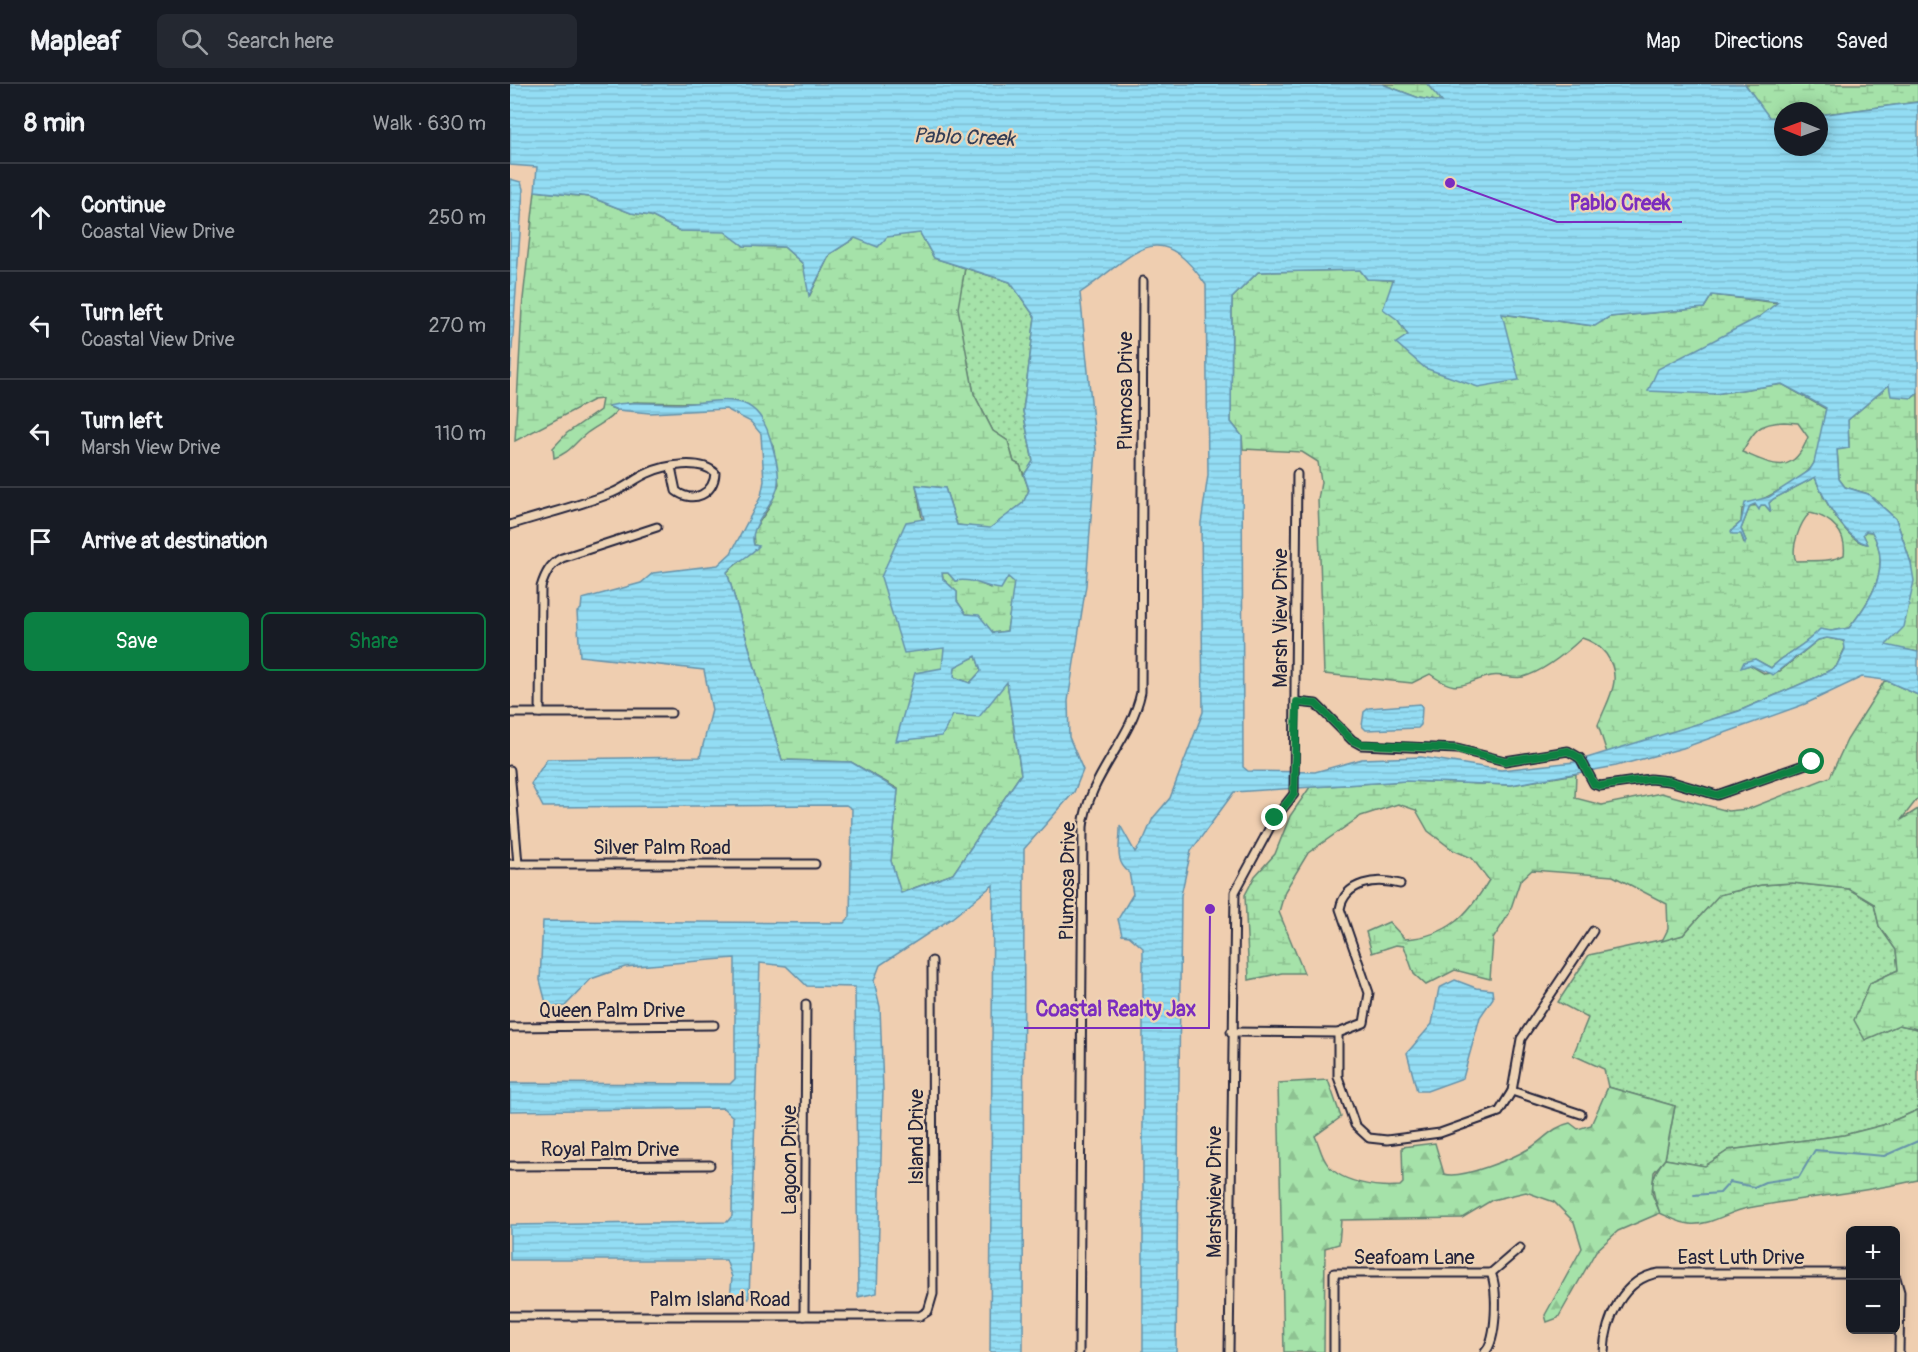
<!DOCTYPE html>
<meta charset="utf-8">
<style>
body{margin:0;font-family:Pangolin,sans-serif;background:#242831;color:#f1f3f6}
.controls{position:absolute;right:18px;bottom:18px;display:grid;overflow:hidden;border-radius:9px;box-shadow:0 3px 15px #0003}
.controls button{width:54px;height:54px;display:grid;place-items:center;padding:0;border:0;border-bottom:2px solid #363941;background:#171b24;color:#f1f3f6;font:30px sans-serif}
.compass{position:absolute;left:1264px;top:18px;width:54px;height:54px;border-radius:50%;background:#171b24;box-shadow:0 3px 15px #0003;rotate:271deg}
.stop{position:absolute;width:18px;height:18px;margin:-14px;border:4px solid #0b8043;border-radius:50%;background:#fff}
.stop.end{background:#0b8043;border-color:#fff;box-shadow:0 2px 6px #0008}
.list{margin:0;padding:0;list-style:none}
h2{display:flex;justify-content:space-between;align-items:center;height:78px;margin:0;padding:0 24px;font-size:26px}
h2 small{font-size:20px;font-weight:400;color:#9ea1a6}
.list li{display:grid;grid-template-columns:39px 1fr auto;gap:18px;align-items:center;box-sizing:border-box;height:108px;padding:0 24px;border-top:2px solid #363941}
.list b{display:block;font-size:22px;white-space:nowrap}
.list p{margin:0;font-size:20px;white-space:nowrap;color:#9ea1a6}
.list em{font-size:20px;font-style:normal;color:#9ea1a6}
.actions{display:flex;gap:12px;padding:18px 24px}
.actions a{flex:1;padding:14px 0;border:2px solid #0b8043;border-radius:9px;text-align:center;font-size:21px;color:#0b8043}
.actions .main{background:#0b8043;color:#fff}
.icon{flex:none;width:33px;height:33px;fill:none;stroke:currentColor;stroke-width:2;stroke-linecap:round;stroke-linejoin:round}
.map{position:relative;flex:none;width:1408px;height:1268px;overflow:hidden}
header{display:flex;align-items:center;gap:36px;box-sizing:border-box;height:84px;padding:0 30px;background:#171b24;border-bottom:2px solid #363941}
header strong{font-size:28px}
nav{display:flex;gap:33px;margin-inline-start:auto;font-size:21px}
.search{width:420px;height:54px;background:#242831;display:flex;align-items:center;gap:15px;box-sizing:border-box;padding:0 21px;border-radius:9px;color:#9ea1a6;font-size:22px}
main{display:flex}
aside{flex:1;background:#171b24}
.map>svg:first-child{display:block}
</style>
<header>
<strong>Mapleaf</strong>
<div class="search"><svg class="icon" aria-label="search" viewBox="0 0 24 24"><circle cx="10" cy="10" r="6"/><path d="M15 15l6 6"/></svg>Search here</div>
<nav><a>Map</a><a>Directions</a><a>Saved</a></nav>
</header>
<main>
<aside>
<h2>8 min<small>Walk · 630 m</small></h2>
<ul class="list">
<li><svg class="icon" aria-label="ahead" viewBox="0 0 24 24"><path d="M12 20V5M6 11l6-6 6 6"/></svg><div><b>Continue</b><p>Coastal View Drive</p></div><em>250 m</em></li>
<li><svg class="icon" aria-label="left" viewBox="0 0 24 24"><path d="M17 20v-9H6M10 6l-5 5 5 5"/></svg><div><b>Turn left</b><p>Coastal View Drive</p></div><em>270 m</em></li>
<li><svg class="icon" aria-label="left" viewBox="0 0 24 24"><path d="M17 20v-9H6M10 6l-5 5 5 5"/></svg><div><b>Turn left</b><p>Marsh View Drive</p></div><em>110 m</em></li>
<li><svg class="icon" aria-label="arrive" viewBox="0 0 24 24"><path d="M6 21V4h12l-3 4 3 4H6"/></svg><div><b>Arrive at destination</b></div></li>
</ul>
<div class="actions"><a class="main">Save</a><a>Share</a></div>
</aside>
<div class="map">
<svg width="1408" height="1268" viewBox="0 0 1408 1268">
<defs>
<pattern id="grass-dots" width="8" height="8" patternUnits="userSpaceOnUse" patternTransform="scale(1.5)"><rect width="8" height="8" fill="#a5e2a9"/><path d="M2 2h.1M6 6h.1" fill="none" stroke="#8ec292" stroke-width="1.8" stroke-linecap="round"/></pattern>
<pattern id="forest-firs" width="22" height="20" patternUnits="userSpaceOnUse" patternTransform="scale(1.5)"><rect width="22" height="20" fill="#a5e2a9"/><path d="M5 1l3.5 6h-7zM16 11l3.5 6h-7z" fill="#8ec292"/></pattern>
<pattern id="wetland-marsh" width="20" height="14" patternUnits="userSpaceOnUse" patternTransform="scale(1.5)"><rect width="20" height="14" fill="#a5e2a9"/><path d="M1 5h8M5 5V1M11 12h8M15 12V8" fill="none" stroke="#8ec292"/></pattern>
<pattern id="water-rules" width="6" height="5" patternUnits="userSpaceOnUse" patternTransform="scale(1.5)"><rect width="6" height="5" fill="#93ddf4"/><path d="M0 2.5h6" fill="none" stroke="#7ebdd2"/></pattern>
</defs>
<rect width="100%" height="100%" fill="#efceb0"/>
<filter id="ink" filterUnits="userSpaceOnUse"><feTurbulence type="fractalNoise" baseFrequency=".0167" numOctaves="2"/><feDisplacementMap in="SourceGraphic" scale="12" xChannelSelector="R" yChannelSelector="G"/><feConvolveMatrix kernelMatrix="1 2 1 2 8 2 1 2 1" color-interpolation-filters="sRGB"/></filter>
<g filter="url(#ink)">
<g fill="url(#grass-dots)" stroke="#648272" stroke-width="1.5">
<path d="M455,184l45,14 25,35 -12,94 10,51 -9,13 -4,-10 -6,-3 -6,-21 -15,-10 -19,-37 -17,-86z"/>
<path d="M1283,799l56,6 25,15 5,22 17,24 2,20 -28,13 -5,56 34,-14 19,4v81l-35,15 -39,10 -115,15 -24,16 -40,-7 10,-53 -67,-19 -4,-18 -31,-14 15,-37 -30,-16 31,-47 94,-20 35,-40 43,-10z"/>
</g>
<path fill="url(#forest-firs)" stroke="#648272" stroke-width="1.5" d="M818,996l13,37 -26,19c4,8 6,19 11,26 12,21 53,26 74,24l3,-3 -1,-36 33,-4 9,31c16,6 70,-16 86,-26 13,-8 24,-22 40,-25l8,6 13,-4 17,-38 67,19 -10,53 -11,13 -2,22 8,19 -42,18 -22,20 -38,67 -11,4 -2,-7 37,-67 -8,-26 -20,-20 -28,-10 -34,8 -30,18 -121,2 -2,24 -14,4 -1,104h-40l-6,-269z"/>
<g fill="url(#wetland-marsh)" stroke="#648272" stroke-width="1.5" fill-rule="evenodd">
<path d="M872,0h45l16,18 -24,-4z"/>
<path d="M1235,0h173v18l-99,13v-4h-36v7h-14z"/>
<path d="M25,107l55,6 41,16 20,3 29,15h45l19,15 40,1 19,17 7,31 20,-41 25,-16 65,-5 14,25 31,10 -7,40 16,86 19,37 15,10 6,21 6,3 9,25 -6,13 -33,26 -33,-4 -12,-37 -29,-3 29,163 -2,20 9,47 55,-33 14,92 -68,100 -53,19 -9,-32 7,-72 -47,-27 -69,-2 -55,-188 31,-26 -4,-1 -1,-14 16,-23 10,-24 -6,-38 -38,-45 -44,2 -57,-1 -25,5 8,3c-7,11 -20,15 -30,23 -13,10 -17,20 -33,25l-1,-10 14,-15 33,-23 2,-11 -9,1 -78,41 7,-133z"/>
<path d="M850,186l7,9 26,1 5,40 10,15 -11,8 104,-29 93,12 15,-9 95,-9 8,-13 67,8 -20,14 -45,77 68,-10 44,25c-4,17 -5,38 -12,54 -6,16 -56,38 -72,46l-1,13 -7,6 7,6 3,9 2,-2 -5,-12 9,-23 15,-1 5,6 -1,-8 4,-4 42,-22c6,18 32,66 52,67l-4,-10 3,-3 6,1c20,35 0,67 -23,96l-18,3 -11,-1c-15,16 -34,23 -49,38l-16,-9 -13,8 8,-2 15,9 15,-3 38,-31 9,-2 17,3 1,7 -9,19 -19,10 -78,34 -132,42 -9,-28c10,-27 26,-45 8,-71 -7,-9 -14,-13 -24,-16 -16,15 -37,33 -59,39 -10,2 -22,-3 -32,-1 -30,7 -32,19 -61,-2l-18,9 -88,-9 -6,-174 3,-18 -3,-20 -16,-10 -59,-3 -1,-13 -11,-14 1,-124 26,-26zM1274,338l14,1 10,14c-15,40 -35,28 -66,15 12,-21 16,-29 42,-30zM1300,429c21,4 37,20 34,42 -15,8 -31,5 -48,6 -6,-12 4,-39 14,-48z"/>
<path d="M1379,301l23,13 6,-5v259l-33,-6 26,-83 -15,-44 -28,-25 -23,-7 -6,-8 -2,-30 12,-1 -1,-28z"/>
<path d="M432,489h6l7,8 13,-3 22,10 18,-11 7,5 -8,49 -14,2 -14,-17 -13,-2 -9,-13v-9l-14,-13z"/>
<path d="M466,572l5,15 -11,12 -16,-6 1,-11z"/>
<path d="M1375,596l33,15v103l-17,22 17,-11v220l-19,-4 -34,15 -11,-20 16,-37 28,-13 -2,-20 -17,-24 -5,-22 -25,-15 -57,-6 -31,2 -42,10 -36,40 -21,6 6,-12 -1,-25 -54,-28 -81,-6 -12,11 -11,33 -16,25 -3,40 -35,-9 -29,15 -12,-11 -10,-28 -8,-1 -24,8 -6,-21 23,-10 16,17c44,-3 63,-24 84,-59l-17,-22 -19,-8 -25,-19 -12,-21 -18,-6 -37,12 -53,37 -23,38 -6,21 25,61h-22l-33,7 -4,-85 10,-19 20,-22 15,-38 20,-29 96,-6 105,4 65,-11 -1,24 27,7 59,-12 67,18 20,-2 82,-32 17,-37z"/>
<path d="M1408,1026v70c-56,13 -113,17 -170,28 -19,3 -37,18 -58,16 -9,0 -21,-7 -30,-11 -9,-23 -12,-34 5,-54l40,7 24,-16 115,-15 39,-10z"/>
</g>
<g fill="url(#water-rules)" stroke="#6692aa" stroke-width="1.5" fill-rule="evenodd">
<path d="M0,0h872l37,14 23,4 -15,-18h318l24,33 14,1v29h36v-32l99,-13v291l-6,5 -21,-2 -2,-11 -41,35 1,28 -12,2 2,29 6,8 23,7 28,25 15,44 3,18 -10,46 -18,18 32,7v43l-33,-15 -23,-3 -57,27 -122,44 -67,18 -105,19 -105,-4 -172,11 -43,59 -10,44 -5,457h-33v-404l-14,-12 -7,-1 -4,-16 15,-25 -4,-22c-16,-11 -8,-30 -9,-47l15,27 9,-13 9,-21 17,-20 33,-86 -2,-189 7,-48 -2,-190c-50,-73 -72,-28 -126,8l16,157 -10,135 -18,116 1,36 14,33 -9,22 -50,57 -1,503h-33l3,-467 -41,33 -72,47 -6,16 6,26 3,83 -6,203 -19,4 -3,-310 -48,-1 -21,-20 -26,-3 -11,336h-19l2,-22 -6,-17h-216v-35l217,-3 5,-6 1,-99 -10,-9 -213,3v-28l220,1 5,-5v-121l-110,9 -34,12 -26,27 -18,1 -7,-27 3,-59 301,2 6,-6 2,-108 -6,-4 -303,2 -12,-23 16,-25 153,-2 12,-47 -8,-40 -124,-14 -3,-44 4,-3 1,-10 59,-16 12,-10 65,-8 13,-12 30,-57 3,-15 -3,-47 -10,-12 -25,-13 -76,4 -33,-3 -9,-4c23,-6 45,-2 68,-2 43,-1 79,-18 94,34 4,13 10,32 8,45 -1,22 -31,42 -24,62l5,1c-10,11 -22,15 -32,26l55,188 69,2 47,28 -7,71 10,32 52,-19 68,-100 -14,-92 -28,35 -26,-2 -11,21 -46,5 19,-68 27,-5 2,-20 -40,5 -23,-76 25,-55 18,-3 -8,-34 29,3 12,37 33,3 33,-25 6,-13 -5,-15 9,-14 -10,-50 12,-94 -25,-35 -76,-24 -14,-25 -33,4 -9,10 -23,-9 -25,16 -21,42 -6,-32 -19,-17 -40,-1 -19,-14 -45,-1 -29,-15 -20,-3 -41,-16 -55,-6 2,-24 -27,-2zM850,186l7,9 26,1 -10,29 15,11 10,15 -12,8 29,25 53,19 41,-7 -17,-66 93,12 14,-9 95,-9 8,-13 66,7 -19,15 -101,52 -10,22 66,3 68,-10 44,24 -12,55 -5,8 -40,26 -24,6 -4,19 -10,9 1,3h9l4,10 1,-3 -5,-12 9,-23 5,-2 4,6 2,-5h4l6,7 -2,-9 4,-4 42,-22c7,19 31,64 53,67l-5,-10 3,-3 6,1c20,35 0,67 -23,96l-18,3 -11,-2c-15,17 -34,24 -49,39l-16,-9 -11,3 -3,6 9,-3 23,10 45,-35 9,-2 17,3 1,8 -9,18 -19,10 -78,34 -165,51 -73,8 -80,-13 -59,2 -47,13 -67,-1 -5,-4 -1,-331 -11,-14 1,-124 26,-26zM432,489h6l7,8c18,-4 28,7 46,8l7,-12 6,5 -7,49 -14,2 -14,-18 -13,-1 -9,-13v-9l-14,-13zM466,572l5,15 -11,12 -16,-6 1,-10z"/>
<path d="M0,95l11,3 2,7 -13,189z"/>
<path d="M910,620l2,3 -1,18 -3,3 -52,2 -4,-4 2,-14 5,-4z"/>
<path d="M945,896l21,8 16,2 1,8 -13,19 -17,61 -36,13h-10l-10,-38 25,-29 7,-36z"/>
</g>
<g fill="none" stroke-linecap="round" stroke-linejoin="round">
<path stroke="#6692aa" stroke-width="2" d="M1184,1111l26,-2 10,-11 24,5 11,-5 34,-5 16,-27 69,6 34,-15"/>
<defs>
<g id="street">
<path d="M0,441c34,-11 69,-19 102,-32 13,-5 24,-15 36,-20 17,-8 53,-14 67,0 -1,21 -22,31 -39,18l-5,-24"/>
<path d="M787,618l19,2 36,36 9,5 96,4 48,12 63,-10 12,7 14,26 6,2 50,-7 19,2 48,14 95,-33"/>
<path d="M0,629h161"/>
<path d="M30,629l1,-126c4,-13 9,-23 21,-29l95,-31"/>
<path d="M0,686l8,94"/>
<path d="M0,780h305"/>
<path d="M0,943l204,-2"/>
<path d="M721,948l107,1 26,-10 5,-30 -29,-84c5,-28 37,-31 60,-25"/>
<path d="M828,949v44l17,48 14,13 18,2 53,-7 59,-21 13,-21 9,-52 72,-108"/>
<path d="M1002,1007l69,23"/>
<path d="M0,1082l200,-1"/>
<path d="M1386,1194l4,14 -1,60"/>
<path d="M0,1232h410l8,-5 5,-17 -1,-333"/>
<path d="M294,1232l2,-312"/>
<path d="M569,1268l4,-525c5,-51 48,-86 58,-135l2,-411"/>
<path d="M719,1268l6,-460 40,-74 19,-24 3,-320"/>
<path d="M824,1268v-79h157l29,-25"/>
<path d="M975,1268c12,-11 13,-64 6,-79"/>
<path d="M1094,1268c1,-32 19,-74 55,-79h191"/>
</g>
</defs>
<use href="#street" stroke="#22223b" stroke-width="11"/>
<use href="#street" stroke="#edd3b4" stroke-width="7"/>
</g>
</g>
<g fill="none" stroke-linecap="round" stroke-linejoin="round" filter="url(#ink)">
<path stroke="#0b8043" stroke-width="8" d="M765,734l19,-24 3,-92 19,2 36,36 9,4 96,5 48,12 63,-10 12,7 14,26 6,2 50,-7 19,2 48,14 95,-33"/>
</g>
<g text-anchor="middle" stroke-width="4.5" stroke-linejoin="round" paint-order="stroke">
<g font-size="20" fill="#22223b" stroke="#edd3b4">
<text transform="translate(615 307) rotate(-90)" y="7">Plumosa Drive</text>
<text transform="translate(770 534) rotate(-90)" y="7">Marsh View Drive</text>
<text x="152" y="770">Silver Palm Road</text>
<text transform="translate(557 797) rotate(-89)" y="7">Plumosa Drive</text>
<text x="102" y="933">Queen Palm Drive</text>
<text transform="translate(406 1053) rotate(-90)" y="7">Island Drive</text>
<text x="100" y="1072">Royal Palm Drive</text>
<text transform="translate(279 1076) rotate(-90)" y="7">Lagoon Drive</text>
<text transform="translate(704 1108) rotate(-90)" y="7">Marshview Drive</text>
<text x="904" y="1180">Seafoam Lane</text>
<text x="1231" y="1180">East Luth Drive</text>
<text x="210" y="1222">Palm Island Road</text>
</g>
<g font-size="21" font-style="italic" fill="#333e57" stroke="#edd3b4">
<text transform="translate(454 53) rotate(2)" y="7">Pablo Creek</text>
</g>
</g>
<path fill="none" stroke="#7b2cbf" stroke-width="2" d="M940 99L1047 138H1172M700 825L699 944H514"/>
<g fill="#7b2cbf" stroke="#edd3b4" stroke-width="2">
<circle cx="940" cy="99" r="6"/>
<circle cx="700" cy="825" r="6"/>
</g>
<g font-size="21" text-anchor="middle" font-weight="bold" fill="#7b2cbf" stroke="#edd3b4" stroke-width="4.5" stroke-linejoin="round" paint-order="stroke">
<text x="1110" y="126">Pablo Creek</text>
<text x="606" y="932">Coastal Realty Jax</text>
</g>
</svg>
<div class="controls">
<button>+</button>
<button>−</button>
</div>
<svg class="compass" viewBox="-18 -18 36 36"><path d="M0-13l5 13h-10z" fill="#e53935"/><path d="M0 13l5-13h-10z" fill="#9ea1a6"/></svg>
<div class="stop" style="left:1302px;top:678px"></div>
<div class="stop end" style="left:765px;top:734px"></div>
</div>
</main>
